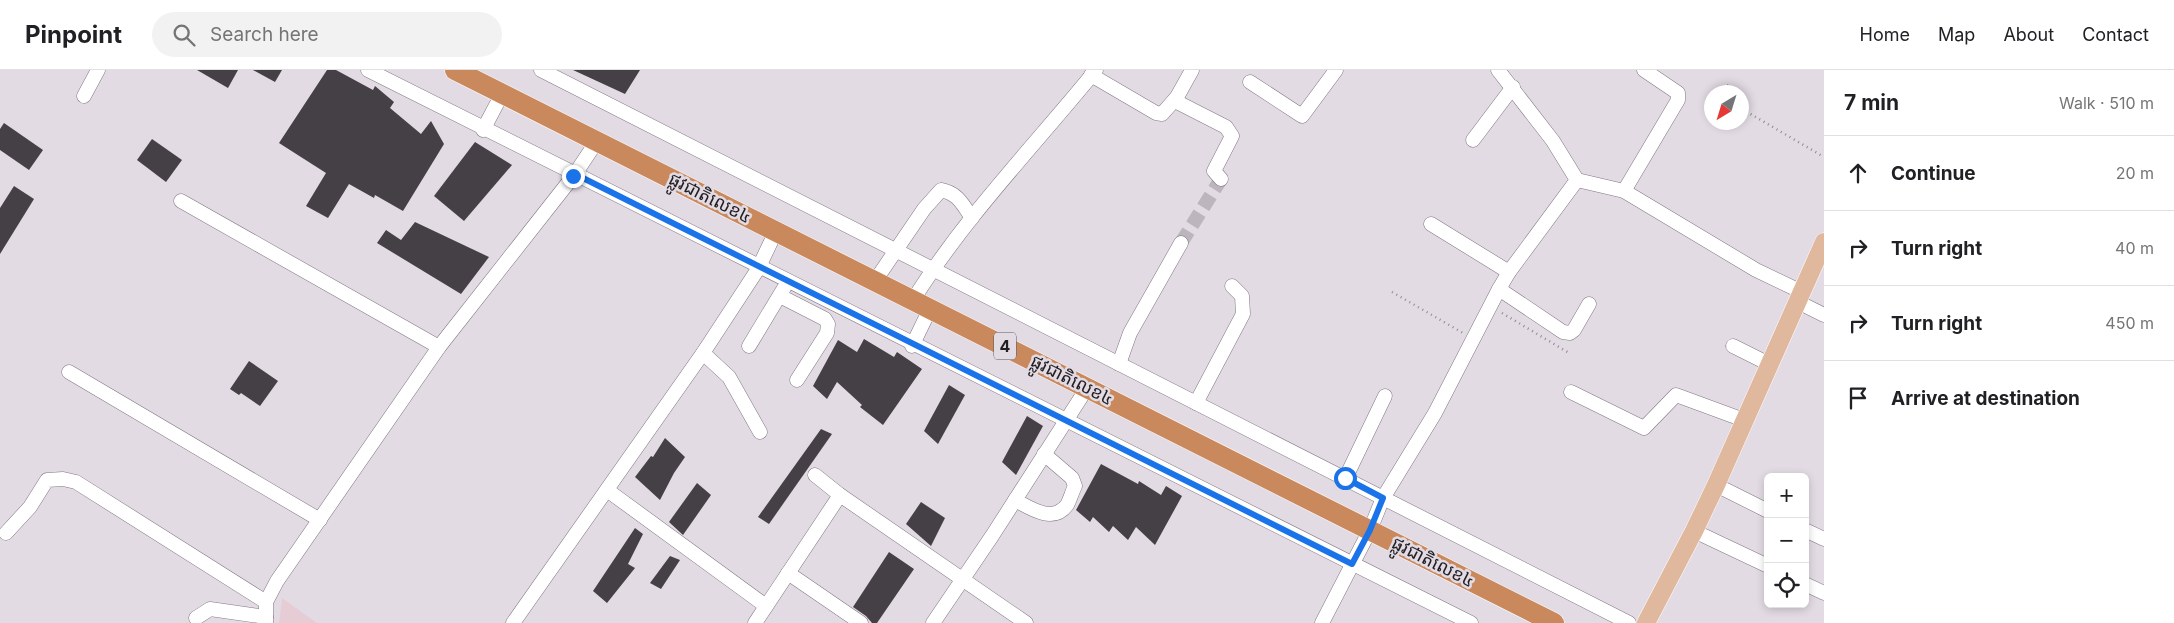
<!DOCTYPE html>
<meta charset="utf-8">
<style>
body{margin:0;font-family:Inter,"Noto Sans Khmer",sans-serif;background:#f2f2f2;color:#202124}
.controls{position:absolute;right:15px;bottom:15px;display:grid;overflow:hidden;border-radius:8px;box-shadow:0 2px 8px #0003}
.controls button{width:45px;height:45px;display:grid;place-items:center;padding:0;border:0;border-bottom:1px solid #e0e0e0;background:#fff;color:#202124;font:25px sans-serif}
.compass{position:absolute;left:1704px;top:15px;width:45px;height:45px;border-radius:50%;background:#fff;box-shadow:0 2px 8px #0003;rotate:218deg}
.stop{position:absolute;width:15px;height:15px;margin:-11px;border:4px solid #1a73e8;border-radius:50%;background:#fff}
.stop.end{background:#1a73e8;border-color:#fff;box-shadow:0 1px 5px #0008}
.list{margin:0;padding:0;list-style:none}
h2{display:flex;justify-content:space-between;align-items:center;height:65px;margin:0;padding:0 20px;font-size:21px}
h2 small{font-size:16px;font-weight:400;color:#757577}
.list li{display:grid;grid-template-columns:32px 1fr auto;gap:15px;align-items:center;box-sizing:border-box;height:75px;padding:0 20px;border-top:1px solid #e0e0e0}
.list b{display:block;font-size:19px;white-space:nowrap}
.list em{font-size:16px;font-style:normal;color:#757577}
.icon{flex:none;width:28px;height:28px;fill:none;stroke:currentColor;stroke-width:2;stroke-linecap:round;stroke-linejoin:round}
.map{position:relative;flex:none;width:1824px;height:553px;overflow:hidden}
header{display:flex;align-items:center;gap:30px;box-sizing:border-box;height:70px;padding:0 25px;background:#fff;border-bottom:1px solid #e0e0e0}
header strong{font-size:24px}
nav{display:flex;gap:28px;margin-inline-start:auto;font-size:18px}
.search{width:350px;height:45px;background:#f2f2f2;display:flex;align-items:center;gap:12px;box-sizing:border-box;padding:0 18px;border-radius:28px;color:#757577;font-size:19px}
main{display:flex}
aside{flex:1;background:#fff}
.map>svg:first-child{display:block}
</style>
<header>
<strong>Pinpoint</strong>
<div class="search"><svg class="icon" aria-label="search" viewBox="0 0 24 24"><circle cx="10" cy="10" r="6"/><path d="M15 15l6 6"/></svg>Search here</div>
<nav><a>Home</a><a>Map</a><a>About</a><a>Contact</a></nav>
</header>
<main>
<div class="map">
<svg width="1824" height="553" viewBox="0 0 1824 553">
<rect width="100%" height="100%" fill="#e3dbe4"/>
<path fill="#e6cdd5" d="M282,528l35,25h-38z"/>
<g fill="#453f46">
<path d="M197,0h41l-10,18z"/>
<path d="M253,0h29l-7,12z"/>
<path d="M327,0h9l37,20 2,-4 19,16 -4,6 31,26 10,-13 13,23 -41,67 -28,-16 -1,3 -25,-14 -21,34 -22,-12 20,-33 -47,-30z"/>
<path d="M573,0h67l-15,24z"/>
<path d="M4,53l39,27 -14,20 -29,-20v-21z"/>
<path d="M152,69l30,21 -16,22 -29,-22z"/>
<path d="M475,72l37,23 -48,56 -30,-25z"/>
<path d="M14,116l20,13 -34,55v-46z"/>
<path d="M415,152l74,35 -28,37 -84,-51 9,-13 15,10z"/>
<path d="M864,269l30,18 3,-5 25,17 -39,56 -23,-18 2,-2 -25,-23 -10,17 -14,-13 25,-46 19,12z"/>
<path d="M249,291l29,20 -18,25 -19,-13 -2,2 -9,-6z"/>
<path d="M949,315l16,10 -27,49 -14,-13z"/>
<path d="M1027,346l16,10 -27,49 -14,-13z"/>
<path d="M821,359l11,5 -63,90 -11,-7z"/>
<path d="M665,368l20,19 -11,16 -14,27 -25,-23 16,-21 2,1z"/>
<path d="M1101,394l37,20 1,-3 22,14 5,-9 16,10 -27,49 -19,-18 -8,13 -15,-14 -4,6 -16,-15 -3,5 -14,-12z"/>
<path d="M697,413l14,12 -28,40 -14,-13z"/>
<path d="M921,432l24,16 -14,28 -25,-22z"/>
<path d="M635,458l8,6 -15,30 7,4 -28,35 -14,-12z"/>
<path d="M889,482l25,17 -37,54h-5l-6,-7 -13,-9z"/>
<path d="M670,486l10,4 -19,29 -11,-6z"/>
</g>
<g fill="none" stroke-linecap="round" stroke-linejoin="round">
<path stroke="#bcb5bd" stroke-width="14" stroke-dasharray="14 7" stroke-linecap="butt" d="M1181,173l40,-64"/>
<defs>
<g id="minor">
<path d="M368,0l1103,553"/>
<path d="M541,0l1088,553"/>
<path d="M1192,0l-15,27v5l49,25 6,9 -18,35 7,8"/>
<path d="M1091,5l65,38 6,1 15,-17"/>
<path d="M1250,12l52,34 34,-46"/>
<path d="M84,26l14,-26"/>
<path d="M483,60l19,-36"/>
<path d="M1473,70l40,-53"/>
<path d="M1577,110l47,11 132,79 46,22"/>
<path d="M1624,121l54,-91v-7l-34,-23"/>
<path d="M181,131l258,146"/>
<path d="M1431,154l78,48"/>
<path d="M875,211l49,-72 17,-19c17,3 22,15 31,28"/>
<path d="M1499,219l64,43 7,1 4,-3 15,-26"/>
<path d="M780,226l45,23 3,5 -1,9 -30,47"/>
<path d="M913,230c52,-83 121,-154 183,-230"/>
<path d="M1798,232l26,13"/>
<path d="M749,276l35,-58"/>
<path d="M912,276l18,-37"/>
<path d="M1733,276l36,18"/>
<path d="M703,283l26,24 31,55"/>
<path d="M1119,294l11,-31 51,-90"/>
<path d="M69,302l251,148"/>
<path d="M1571,322l73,36 32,-33 68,25"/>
<path d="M1196,333l47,-89 -1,-18 -10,-10"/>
<path d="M815,405l25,20 186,128"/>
<path d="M1345,409l40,-83"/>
<path d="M1716,415l52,26"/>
<path d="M607,420l159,116"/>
<path d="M1015,430c15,8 38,24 52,5 3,-5 5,-13 8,-19l-3,-8 -28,-24"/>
<path d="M1805,460l19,9"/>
<path d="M1694,461l74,35"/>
<path d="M6,463l24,-26 17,-27 16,-1 13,3 190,120"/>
<path d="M788,503l73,50"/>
<path d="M1805,514l19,9"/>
<path d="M196,548l14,-9 56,8"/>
<path d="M266,553v-21l11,-21 162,-234 136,-173 22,-33"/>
<path d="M513,553l190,-270 55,-84 18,-38"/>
<path d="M755,553l85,-128"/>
<path d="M933,553l59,-87 95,-148"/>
<path d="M1322,553l48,-93 13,-32 52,-85 64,-124 10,-17 68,-92 -24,-39 -55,-71"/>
</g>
<path id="major" d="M1646,553l48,-92 22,-46 108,-243"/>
<path id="highway" d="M455,0l1099,553"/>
</defs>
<use href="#minor" stroke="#817981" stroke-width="15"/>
<use href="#major" stroke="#fff" stroke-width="19"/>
<use href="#highway" stroke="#fff" stroke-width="21"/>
<g stroke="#918b92" stroke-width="2.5" stroke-dasharray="1 4" stroke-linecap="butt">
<path d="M1727,15l12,7"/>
<path d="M1742,39l82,48"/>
<path d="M1392,222l71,41"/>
<path d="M1502,243l67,40"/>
</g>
<use href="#minor" stroke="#fff" stroke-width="14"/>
<use href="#major" stroke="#dfb89e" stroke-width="18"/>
<use href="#highway" stroke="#ca895d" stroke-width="20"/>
</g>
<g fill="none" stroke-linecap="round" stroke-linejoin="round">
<path stroke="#1a73e8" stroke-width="6" d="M573,106l2,-2 777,390 18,-34 13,-32 -38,-20"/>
</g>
<g text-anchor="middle" stroke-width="5" stroke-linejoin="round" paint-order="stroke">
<rect fill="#e3dbe4" stroke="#5c575c" stroke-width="1" x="994" y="262.5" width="22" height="27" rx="4"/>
<g font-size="16" font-weight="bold" fill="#221f22">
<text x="1005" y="282">4</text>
</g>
<g font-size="18" fill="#221f22" stroke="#e3dbe4">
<text transform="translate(710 128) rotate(27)" y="6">ផ្លូវជាតិលេខ៤</text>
<text transform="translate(1072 310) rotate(27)" y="6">ផ្លូវជាតិលេខ៤</text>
<text transform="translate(1433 492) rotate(27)" y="6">ផ្លូវជាតិលេខ៤</text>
</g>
</g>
</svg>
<div class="controls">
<button>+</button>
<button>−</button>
<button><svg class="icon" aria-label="locate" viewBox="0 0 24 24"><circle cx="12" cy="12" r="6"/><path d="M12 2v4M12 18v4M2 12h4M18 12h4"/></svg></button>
</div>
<svg class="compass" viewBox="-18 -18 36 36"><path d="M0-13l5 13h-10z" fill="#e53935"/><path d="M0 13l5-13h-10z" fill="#757577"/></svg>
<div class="stop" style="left:1345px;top:408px"></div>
<div class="stop end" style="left:573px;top:106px"></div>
</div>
<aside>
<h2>7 min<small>Walk · 510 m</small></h2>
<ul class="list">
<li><svg class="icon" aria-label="ahead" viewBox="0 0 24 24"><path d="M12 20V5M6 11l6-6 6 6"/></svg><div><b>Continue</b></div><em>20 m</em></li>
<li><svg class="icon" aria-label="right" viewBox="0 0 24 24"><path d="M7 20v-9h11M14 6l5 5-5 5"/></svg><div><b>Turn right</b></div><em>40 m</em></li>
<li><svg class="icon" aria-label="right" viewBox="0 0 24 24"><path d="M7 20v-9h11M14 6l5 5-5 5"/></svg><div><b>Turn right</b></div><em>450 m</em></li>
<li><svg class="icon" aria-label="arrive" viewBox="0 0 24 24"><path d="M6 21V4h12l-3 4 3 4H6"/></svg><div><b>Arrive at destination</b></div></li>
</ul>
</aside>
</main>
